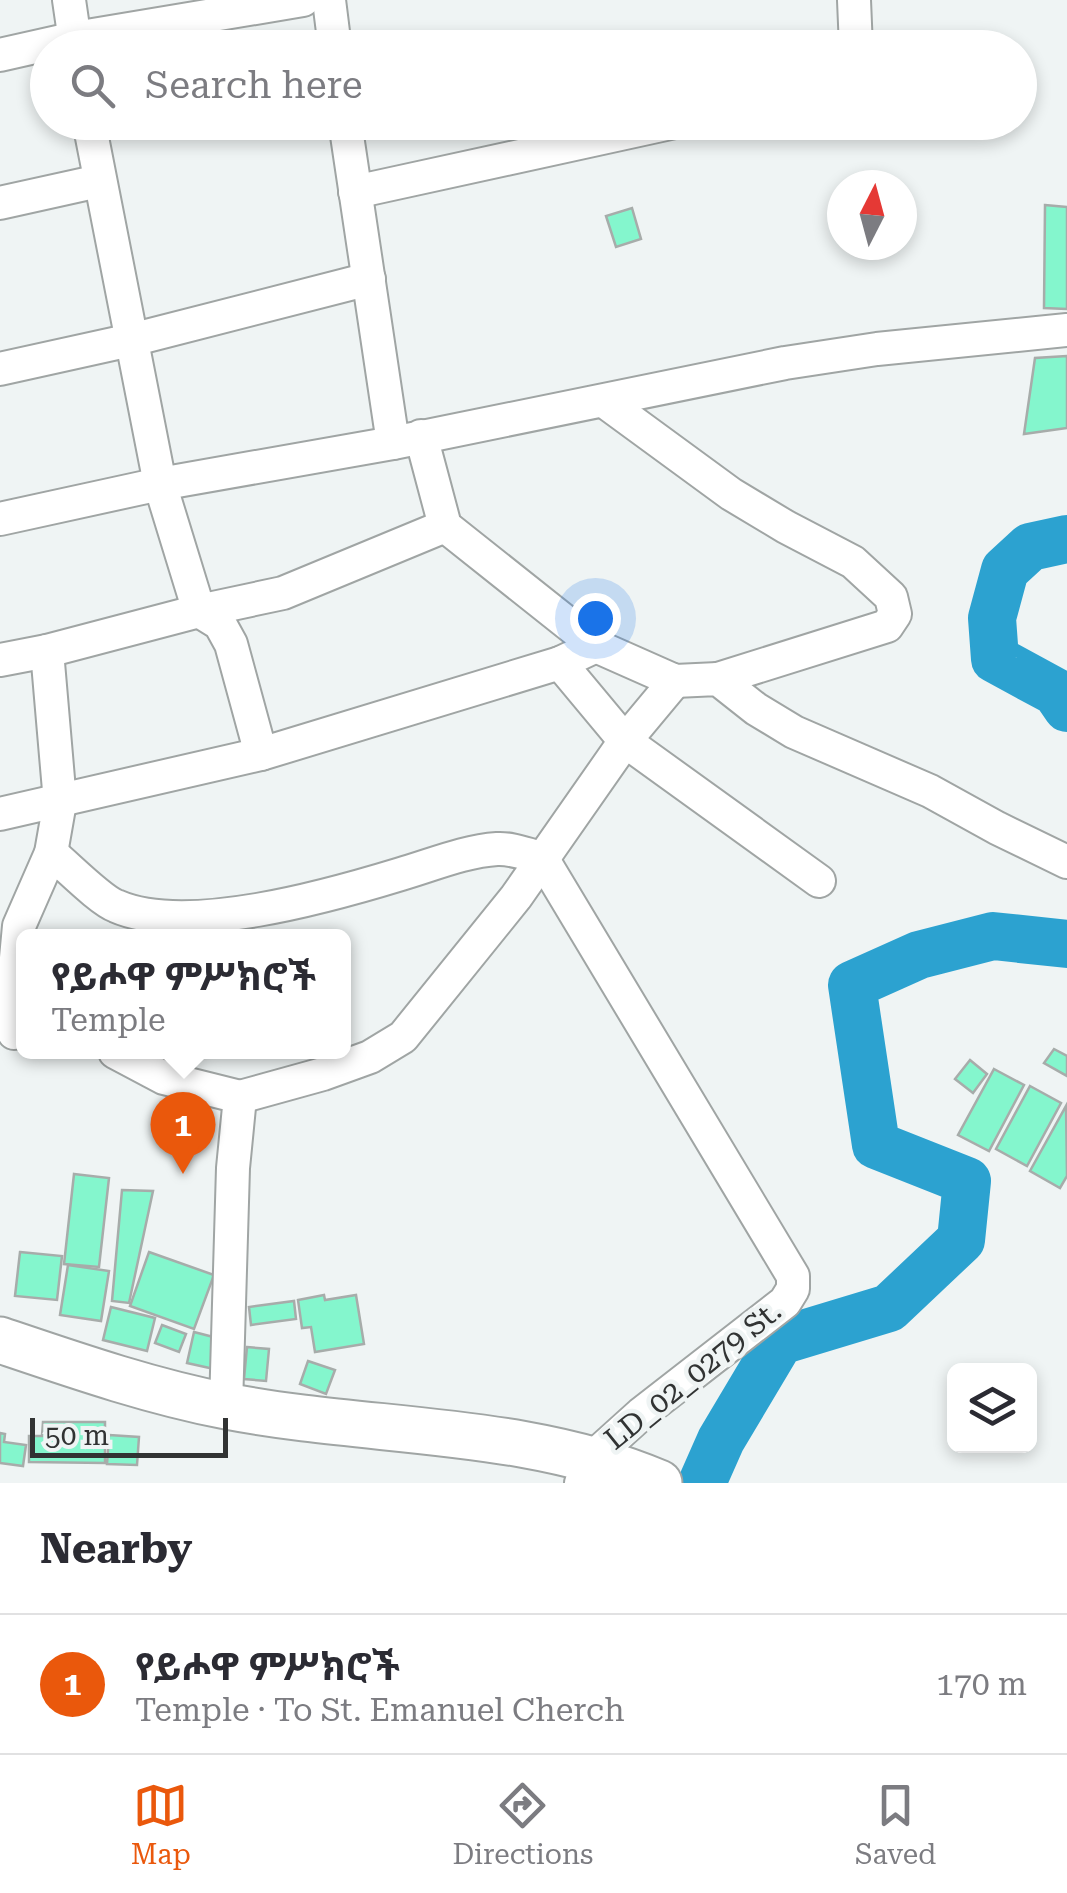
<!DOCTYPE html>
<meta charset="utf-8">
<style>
body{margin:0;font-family:"Roboto Serif","Noto Sans Ethiopic",serif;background:#f7f7f7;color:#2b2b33}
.controls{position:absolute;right:30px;bottom:30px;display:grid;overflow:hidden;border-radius:15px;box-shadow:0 5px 15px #0003}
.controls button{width:90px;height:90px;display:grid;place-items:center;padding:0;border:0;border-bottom:2px solid #e1e1e2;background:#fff;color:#2b2b33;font:50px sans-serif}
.compass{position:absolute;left:827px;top:170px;width:90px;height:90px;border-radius:50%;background:#fff;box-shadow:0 5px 15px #0003;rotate:6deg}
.scale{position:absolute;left:30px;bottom:25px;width:198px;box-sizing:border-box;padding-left:10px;border:5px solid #313333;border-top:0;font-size:28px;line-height:35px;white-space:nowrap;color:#313333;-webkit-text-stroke:8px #eff4f4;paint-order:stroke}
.you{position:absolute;left:595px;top:618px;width:35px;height:35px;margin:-25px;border:8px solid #fff;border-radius:50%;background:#1a73e8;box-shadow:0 0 0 15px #1a73e833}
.badge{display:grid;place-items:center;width:65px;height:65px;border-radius:50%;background:#ea580c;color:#fff;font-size:32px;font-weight:700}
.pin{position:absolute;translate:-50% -82px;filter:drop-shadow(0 2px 5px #0008)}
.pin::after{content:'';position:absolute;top:52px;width:35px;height:30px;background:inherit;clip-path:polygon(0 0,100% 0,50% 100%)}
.popup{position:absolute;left:16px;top:929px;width:335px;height:130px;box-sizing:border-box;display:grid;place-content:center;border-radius:15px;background:#fff;filter:drop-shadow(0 2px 8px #0005);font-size:32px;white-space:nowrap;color:#7c7c81}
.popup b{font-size:38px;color:#2b2b33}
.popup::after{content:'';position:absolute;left:50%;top:100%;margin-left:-20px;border:20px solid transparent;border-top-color:#fff}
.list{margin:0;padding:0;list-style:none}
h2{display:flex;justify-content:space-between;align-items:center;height:130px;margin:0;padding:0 40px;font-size:42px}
h2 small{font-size:32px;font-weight:400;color:#7c7c81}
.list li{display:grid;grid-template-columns:65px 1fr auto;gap:30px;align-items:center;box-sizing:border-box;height:140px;padding:0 40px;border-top:2px solid #e1e1e2}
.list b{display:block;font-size:38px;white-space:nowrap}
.list p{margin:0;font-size:32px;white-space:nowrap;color:#7c7c81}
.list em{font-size:32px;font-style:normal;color:#7c7c81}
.icon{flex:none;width:55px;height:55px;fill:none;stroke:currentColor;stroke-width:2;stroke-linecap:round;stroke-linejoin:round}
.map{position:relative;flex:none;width:1067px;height:1483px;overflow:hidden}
.search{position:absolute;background:#fff;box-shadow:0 5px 15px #0003;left:30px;right:30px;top:30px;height:110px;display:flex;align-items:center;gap:25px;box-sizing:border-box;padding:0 35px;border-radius:55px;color:#7c7c81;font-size:38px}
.sheet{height:270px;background:#fff}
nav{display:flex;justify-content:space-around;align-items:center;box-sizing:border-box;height:140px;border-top:2px solid #e1e1e2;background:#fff;font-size:28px;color:#7c7c81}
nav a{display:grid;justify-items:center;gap:5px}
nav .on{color:#ea580c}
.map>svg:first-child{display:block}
</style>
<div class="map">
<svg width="1067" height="1483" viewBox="0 0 1067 1483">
<rect width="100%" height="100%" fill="#eff4f4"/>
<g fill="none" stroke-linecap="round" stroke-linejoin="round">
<g stroke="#2ca2d0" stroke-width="48">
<path d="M1067,539l-37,8 -25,23 -13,48 3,41 61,33 11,16"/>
<path d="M702,1483l19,-43 59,-99 109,-33 72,-68 6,-59 -91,-36 -24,-160 67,-30 74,-19 74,8"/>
</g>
</g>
<g fill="#84f6cd" stroke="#a7acaa" stroke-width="2.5">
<path d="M1045,205l22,2v102l-23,-1z"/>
<path d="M632,208l9,31 -25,8 -10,-31z"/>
<path d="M1067,356v72l-43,6 11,-76z"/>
<path d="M1054,1049l13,7v20l-23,-13z"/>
<path d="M970,1060l17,14 -14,19 -18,-14z"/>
<path d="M994,1069l30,16 -35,66 -31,-16z"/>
<path d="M1030,1086l31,17 -34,63 -31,-17z"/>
<path d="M1066,1106l1,70 -7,12 -30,-17z"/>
<path d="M74,1174l35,4 -10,89 -35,-3z"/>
<path d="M122,1190l31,1 -24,112 -17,-2z"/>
<path d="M20,1252l42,4 -5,44 -42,-4z"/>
<path d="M149,1252l65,23 -20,54 -64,-23z"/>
<path d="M68,1265l41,6 -8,50 -41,-6z"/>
<path d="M324,1295l1,5 31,-5 8,49 -49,8 -4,-25 -9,1 -4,-28z"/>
<path d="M294,1301l2,18 -45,6 -2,-18z"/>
<path d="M111,1307l44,11 -8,33 -44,-11z"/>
<path d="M162,1325l24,9 -7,18 -24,-9z"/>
<path d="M194,1332l27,7 -7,30 -27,-6z"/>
<path d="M247,1347l22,2 -3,32 -22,-2z"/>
<path d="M308,1361l27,9 -9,24 -26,-10z"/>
<path d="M43,1422h62v41l-76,-1v-26h13z"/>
<path d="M0,1433l5,1 -1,8 22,3 -3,21 -23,-3z"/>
<path d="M109,1435l30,2 -2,28 -30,-1z"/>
</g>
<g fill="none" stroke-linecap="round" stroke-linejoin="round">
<defs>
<g id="minor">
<path d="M69,0l7,48"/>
<path d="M329,0l6,48"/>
<path d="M854,0l2,48"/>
<path d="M0,55l75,-17 228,-38"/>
<path d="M345,122l48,321"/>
<path d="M355,192l320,-70"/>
<path d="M0,203l99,-22"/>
<path d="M0,369l131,-29 238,-61"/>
<path d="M604,401l127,93 55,33 67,35 38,35 4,17 -8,12 -169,53"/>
<path d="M421,436l24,90 151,120 79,35 43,-2 38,30 38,23 136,59 67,37 70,34"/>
<path d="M0,519l160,-35 233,-41 392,-80 92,-14 190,-19"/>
<path d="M0,660l47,-9 152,-40 84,-18 162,-67"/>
<path d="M560,663l65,78 194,140"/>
<path d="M261,754l299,-91 36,-17"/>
<path d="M0,814l261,-60 -30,-110 -11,-20 -21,-13 -39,-127 -71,-362"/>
<path d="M51,853c16,13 49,47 65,53 70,31 213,-10 285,-32 31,-9 64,-23 96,-25 15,-1 31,6 45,9l251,418v13l-8,13 -144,112 -51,46 -9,23"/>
<path d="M14,1033l1,-64 4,-43 32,-73 9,-51 -13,-151"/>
<path d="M115,1052l49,26 76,19 -7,71 -7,238"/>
<path d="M240,1097l83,-23 47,-17 33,-20 113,-140 109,-156 50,-60"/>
</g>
<path id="secondary" d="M0,1340c74,25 149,51 226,66 144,28 297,19 433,77"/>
</defs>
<use href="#minor" stroke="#a0a5a4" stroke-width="36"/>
<use href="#secondary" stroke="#a0a5a4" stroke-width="49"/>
<use href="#minor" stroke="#fff" stroke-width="32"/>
<use href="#secondary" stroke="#fff" stroke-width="45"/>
</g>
<g text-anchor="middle" stroke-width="9" stroke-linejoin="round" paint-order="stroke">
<g font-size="30" fill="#313333" stroke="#eff4f4">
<text transform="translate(693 1375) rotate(-39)" y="10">LD_02_0279 St.</text>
</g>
</g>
</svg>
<div class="controls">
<button><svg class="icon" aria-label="layers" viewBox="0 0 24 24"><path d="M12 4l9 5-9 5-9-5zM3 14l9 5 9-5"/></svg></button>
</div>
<svg class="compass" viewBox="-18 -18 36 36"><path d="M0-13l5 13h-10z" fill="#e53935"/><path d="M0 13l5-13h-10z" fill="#7c7c81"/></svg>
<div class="scale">50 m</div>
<div class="you"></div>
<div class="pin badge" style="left:183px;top:1174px">1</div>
<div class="popup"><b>የይሖዋ ምሥክሮች</b>Temple</div>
<div class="search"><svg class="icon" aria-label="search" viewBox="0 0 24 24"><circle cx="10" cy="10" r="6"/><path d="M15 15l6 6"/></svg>Search here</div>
</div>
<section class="sheet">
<h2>Nearby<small></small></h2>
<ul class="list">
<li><span class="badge">1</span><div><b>የይሖዋ ምሥክሮች</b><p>Temple · To St. Emanuel Cherch</p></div><em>170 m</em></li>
</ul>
</section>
<nav>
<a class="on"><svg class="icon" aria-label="map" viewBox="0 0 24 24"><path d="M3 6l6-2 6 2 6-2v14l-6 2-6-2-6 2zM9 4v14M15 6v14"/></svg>Map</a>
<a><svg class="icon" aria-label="directions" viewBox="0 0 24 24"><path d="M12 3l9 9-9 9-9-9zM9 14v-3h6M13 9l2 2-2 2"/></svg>Directions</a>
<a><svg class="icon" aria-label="saved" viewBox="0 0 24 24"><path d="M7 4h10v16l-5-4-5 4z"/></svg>Saved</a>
</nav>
